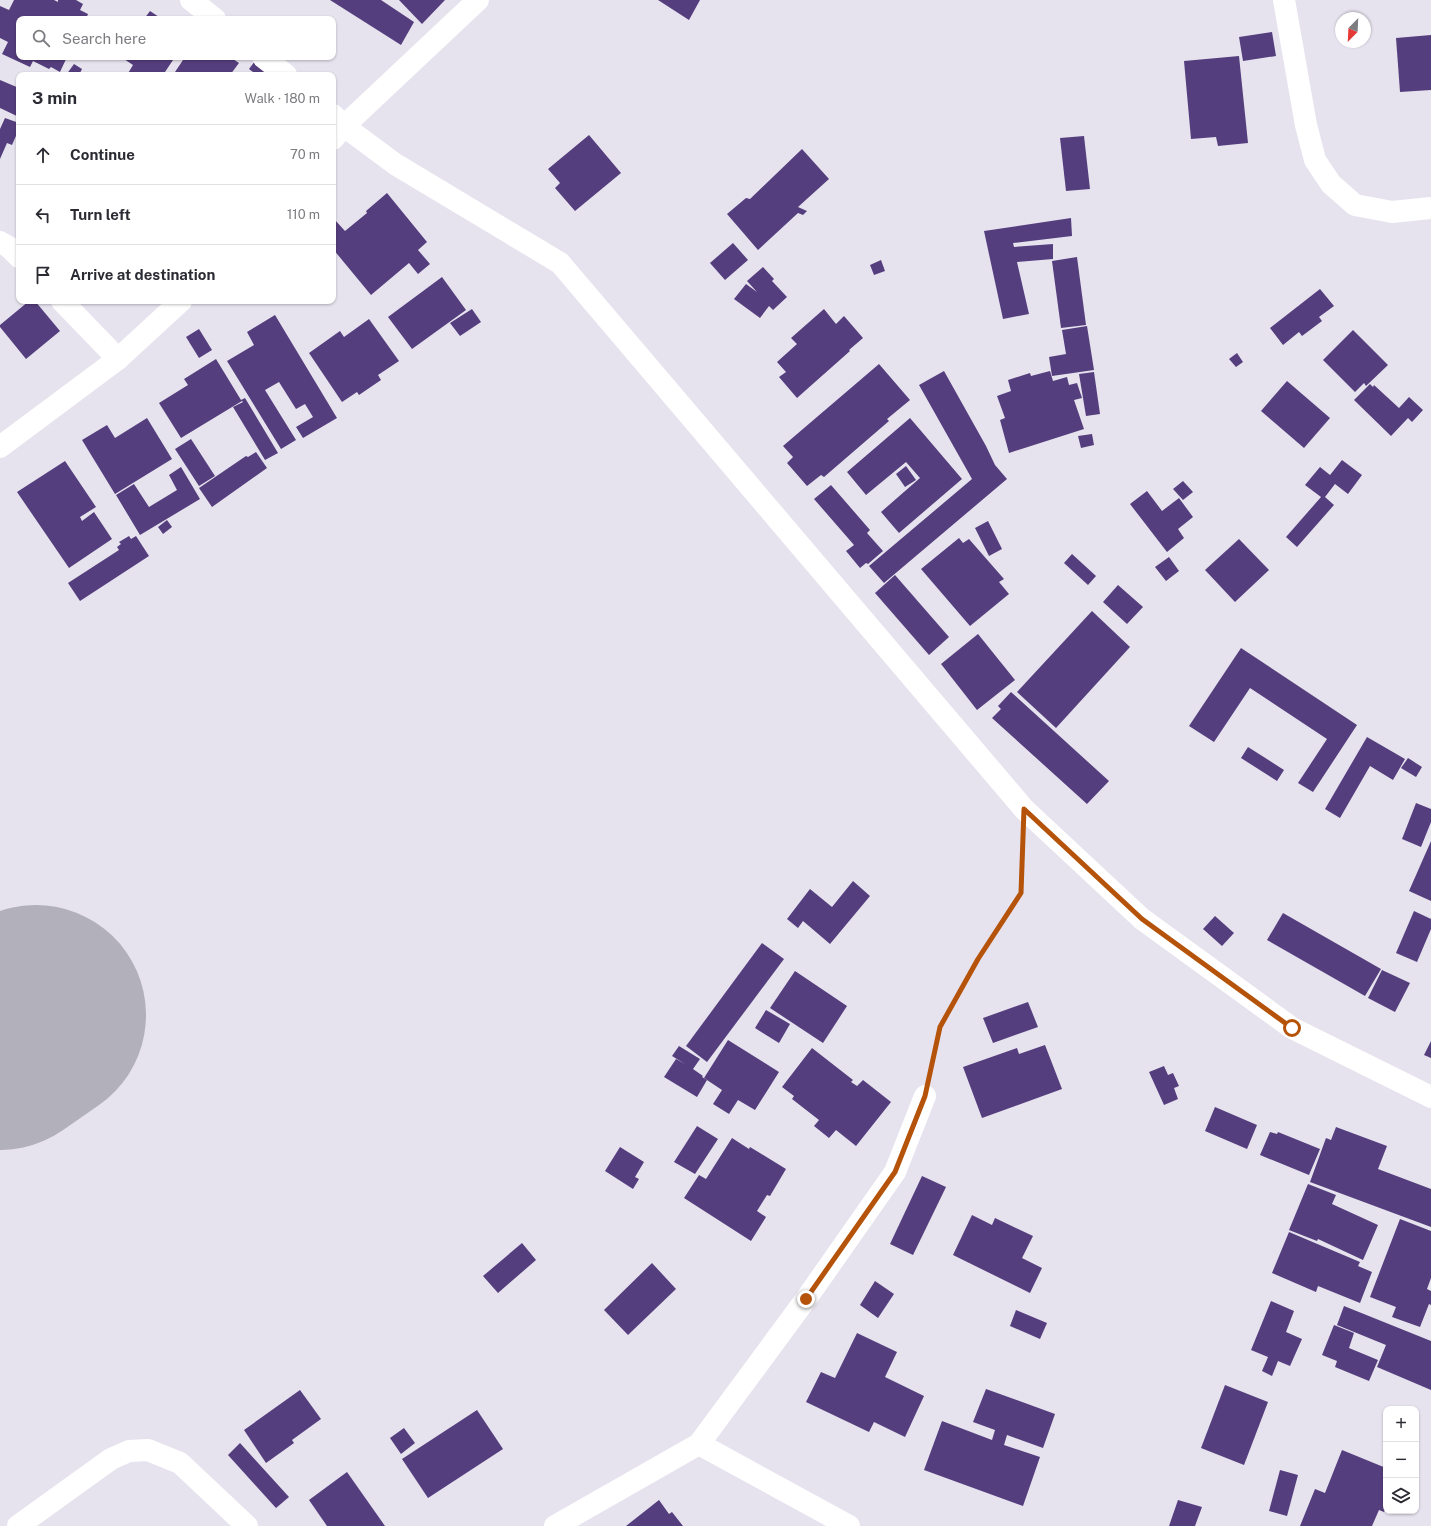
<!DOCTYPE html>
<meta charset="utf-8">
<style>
body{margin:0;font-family:"Public Sans",sans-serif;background:#f7f7f7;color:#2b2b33}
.controls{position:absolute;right:12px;bottom:12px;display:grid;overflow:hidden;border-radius:8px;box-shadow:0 1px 3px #0004}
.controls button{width:36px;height:36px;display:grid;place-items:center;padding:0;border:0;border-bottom:1px solid #e1e1e2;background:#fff;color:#2b2b33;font:20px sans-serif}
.compass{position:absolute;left:1335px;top:12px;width:36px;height:36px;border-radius:50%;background:#fff;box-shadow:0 1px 3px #0004;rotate:204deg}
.stop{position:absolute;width:12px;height:12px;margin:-9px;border:3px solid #b45309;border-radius:50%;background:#fff}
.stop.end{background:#b45309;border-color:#fff;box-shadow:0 1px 4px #0008}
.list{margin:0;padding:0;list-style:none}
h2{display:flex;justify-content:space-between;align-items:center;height:52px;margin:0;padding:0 16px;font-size:17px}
h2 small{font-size:13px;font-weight:400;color:#7c7c81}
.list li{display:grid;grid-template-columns:26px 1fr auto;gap:12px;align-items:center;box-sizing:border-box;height:60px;padding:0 16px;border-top:1px solid #e1e1e2}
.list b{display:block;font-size:15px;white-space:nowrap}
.list em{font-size:13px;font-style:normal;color:#7c7c81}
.icon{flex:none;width:22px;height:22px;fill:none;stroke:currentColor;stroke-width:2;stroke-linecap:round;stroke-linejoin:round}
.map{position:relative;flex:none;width:1431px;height:1526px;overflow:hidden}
.search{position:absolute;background:#fff;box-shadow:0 1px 3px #0004;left:16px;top:16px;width:320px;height:44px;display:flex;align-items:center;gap:10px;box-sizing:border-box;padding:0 14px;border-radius:8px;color:#7c7c81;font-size:15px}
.panel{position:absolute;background:#fff;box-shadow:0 1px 3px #0004;left:16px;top:72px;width:320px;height:232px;border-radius:8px}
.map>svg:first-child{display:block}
</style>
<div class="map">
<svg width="1431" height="1526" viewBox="0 0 1431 1526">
<rect width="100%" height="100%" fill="#e6e3ef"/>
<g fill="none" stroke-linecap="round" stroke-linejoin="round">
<path stroke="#b2b0ba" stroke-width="220" d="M0,1040l36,-25"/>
</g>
<g fill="#553e7d">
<path d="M14,0h40l4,2v-2h18l7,4 -3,6 8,4 -2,5h-67v38h48l-7,15 -9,-5 -2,2 -16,-8 -3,6 -28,-13 6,-12 -8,-4v-32l9,4z"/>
<path d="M330,0h51l33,22 -13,23z"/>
<path d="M399,0h46l-23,24z"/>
<path d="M658,0h42l-11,20z"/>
<path d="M150,11l12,8h-18z"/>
<path d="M1272,32l4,24 -33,5 -4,-24z"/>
<path d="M1431,35v55l-31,2 -4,-54z"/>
<path d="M1239,56l9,87 -30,3 -2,-9 -25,2 -7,-78z"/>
<path d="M121,57h54l-12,18h-36l6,-10z"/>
<path d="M185,57h45l9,6 -9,12h-57z"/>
<path d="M255,61l14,10 -2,4h-10l-8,-6z"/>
<path d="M74,64l8,5 -3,6h-13z"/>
<path d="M0,80l19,8v29l-19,-9z"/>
<path d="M5,118l14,5v6l-7,16 -5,-2 -7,16v-30z"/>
<path d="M589,135l32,38 -46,38 -20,-23 5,-5 -12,-14z"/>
<path d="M1084,136l6,53 -24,2 -6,-53z"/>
<path d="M802,149l27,30 -31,28 9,4 -4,4 -5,-2 -40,37 -31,-36 19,-16 4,1z"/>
<path d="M387,193l40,49 -9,8 12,14 -12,10 -9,-11 -38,32 -38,-46v-28l2,-1 10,11 22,-18 -1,-2z"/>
<path d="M1071,218l1,18 -59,7 1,4 39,-3v15l-36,3 12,52 -26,5 -19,-88z"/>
<path d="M733,243l15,17 -23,20 -15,-17z"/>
<path d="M1077,257l9,68 -25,3 -9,-67z"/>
<path d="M881,260l4,11 -11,4 -4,-10z"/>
<path d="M763,267l11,12 -2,2 15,16 -14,13 -4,-4 -9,12 -26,-19 12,-15 11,8 -10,-11z"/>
<path d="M442,277l24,33 -54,39 -24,-32z"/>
<path d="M1320,289l14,17 -15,11 3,4 -20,15 -3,-4 -16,13 -13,-17z"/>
<path d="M29,301h6l25,30 -34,28 -26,-32v-2z"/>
<path d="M472,309l9,13 -21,14 -10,-13z"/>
<path d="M824,309l12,15 8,-8 19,22 -14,12 1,1 -53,47 -18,-21 7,-5 -9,-10 20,-18 -6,-6z"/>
<path d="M275,315l62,103 -34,20 -7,-11 17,-10 -8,-13 -9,5 -17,-27 -14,8 31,50 -15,9 -54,-88 27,-16 -7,-13z"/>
<path d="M369,319l30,42 -21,14 3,5 -22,15 -2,-3 -15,10 -33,-49 31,-22 4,6z"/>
<path d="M1087,326l7,44 -42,6 -3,-19 17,-3 -4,-24z"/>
<path d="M199,329l13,21 -13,8 -13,-21z"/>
<path d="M1353,330l35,35 -22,21 -2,-3 -9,9 -32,-32z"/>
<path d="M1237,353l6,9 -7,5 -7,-8z"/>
<path d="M216,359l25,41 4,-2 33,55 -13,7 -32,-53 10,-5 -1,-1 -61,37 -22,-35 29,-18 -4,-6z"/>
<path d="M879,364l31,36 -23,19 2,2 -65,56 -3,-2 -14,11 -20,-23 6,-6 -10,-11z"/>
<path d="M944,371l42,75 9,19 12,14 -123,104 -15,-17 103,-87 -53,-94z"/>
<path d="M1050,371l3,10 14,-4 2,8 8,-2 5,15 -8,2 10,29 -75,24 -9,-33 5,-2 -8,-22 14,-5 -3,-11 22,-7 1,3z"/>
<path d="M1094,372l6,42 -14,2 -7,-42z"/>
<path d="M1287,381l43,37 -26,30 -43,-37z"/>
<path d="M1370,384l3,3 1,-2 25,23 10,-11 14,13 -11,12 -4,-4 -17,18 -37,-36z"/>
<path d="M147,418l25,41 -57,35 -33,-54 25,-15 8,13z"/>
<path d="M910,418l52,61 -63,54 -18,-21 39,-34 -14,-16 -40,33 -19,-23z"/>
<path d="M1092,434l2,11 -13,3 -3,-12z"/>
<path d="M191,439l24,37 -16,10 -24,-37z"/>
<path d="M256,452l11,16 -55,39 -13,-19 47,-32 2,1z"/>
<path d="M1342,460l20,15 -14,19 -13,-10 -10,13 9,8 -37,42 -11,-10 35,-40 -16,-12 15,-18 10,8z"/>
<path d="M65,461l31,46 -16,10 2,4 12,-9 18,27 -43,29 -52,-76z"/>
<path d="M906,466l10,14 -11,7 -9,-13z"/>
<path d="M181,467l19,32 -60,36 -24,-40 18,-11 15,23 28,-17 -8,-15z"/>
<path d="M1183,481l10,11 -10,8 -10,-11z"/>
<path d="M831,485l39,45 -3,3 16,18 -15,13 -2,-1 -6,5 -14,-17 8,-6 -40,-46z"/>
<path d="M1147,491l15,20 17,-13 14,19 -15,12 6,9 -17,14 -37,-48z"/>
<path d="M167,520l5,7 -9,7 -5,-7z"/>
<path d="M988,521l14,28 -13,7 -14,-28z"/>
<path d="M129,536l2,3 5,-3 13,20 -69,45 -12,-18 51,-33 -2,-3 4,-3 -2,-2z"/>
<path d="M959,538l4,5 6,-4 35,40 -5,3 10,12 -39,32 -49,-57z"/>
<path d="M1239,539l30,31 -34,32 -30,-32z"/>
<path d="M1072,554l24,22 -8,9 -24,-22z"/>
<path d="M1169,557l10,14 -13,10 -11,-14z"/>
<path d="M895,575l54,62 -20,18 -54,-62z"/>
<path d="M1118,585l25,22 -16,17 -24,-22z"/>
<path d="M1092,611l38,36 -74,81 -39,-36z"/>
<path d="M978,634l37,46 -38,30 -36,-46z"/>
<path d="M1241,648l116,77 -44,67 -15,-9 29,-44 -77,-51 -36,54 -25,-16z"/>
<path d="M1011,692l98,89 -22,23 -95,-86 9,-9 -3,-3z"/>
<path d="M1367,737l38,22 -12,21 -23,-14 -30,52 -15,-9z"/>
<path d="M1248,747l36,23 -7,11 -36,-23z"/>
<path d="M1408,758l14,9 -6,10 -15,-9z"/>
<path d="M1416,803l15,6v13l-10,25 -19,-8z"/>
<path d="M1431,841v60l-22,-10z"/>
<path d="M853,881l17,15 -40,48 -27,-23 -5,7 -11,-9 23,-30 22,18z"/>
<path d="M1414,911l17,8v10l-14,33 -21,-9z"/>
<path d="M1283,913l98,56 -16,27 -98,-56z"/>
<path d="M1215,916l19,17 -12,13 -19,-17z"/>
<path d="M762,943l22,16 -77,103 -21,-16z"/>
<path d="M1382,970l28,13 -15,29 -27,-14z"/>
<path d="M795,971l52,35 -24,37 -53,-35z"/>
<path d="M1028,1002l10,25 -45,16 -10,-25z"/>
<path d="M766,1010l24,14 -11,19 -24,-15z"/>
<path d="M728,1040l51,32 -24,38 -17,-10 -9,14 -16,-10 9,-14 -18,-12z"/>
<path d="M1431,1041v17l-7,-3z"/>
<path d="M1045,1045l17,44 -80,29 -19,-51 54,-19 2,6z"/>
<path d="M679,1046l21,13 -7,10 10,7 -1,1 5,3 -10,17 -33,-20 12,-18 9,5 -13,-8z"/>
<path d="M812,1048l41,32 -2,2 6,4 6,-6 28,22 -35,44 -20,-16 -7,8 -15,-12 5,-6 -27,-21 2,-3 -12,-9z"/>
<path d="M1164,1066l4,9 5,-2 6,13 -5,2 4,11 -14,6 -15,-33z"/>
<path d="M1215,1107l42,18 -10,24 -42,-18z"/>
<path d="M697,1126l21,13 -23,35 -21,-12z"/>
<path d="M1336,1127l51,19 -9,23 53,20v38l-121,-45 16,-44 5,2z"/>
<path d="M1270,1132l7,2 1,-2 42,17 -11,26 -49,-20z"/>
<path d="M732,1138l17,11 1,-2 36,22 -16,27 -3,-1 -10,16 9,6 -15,24 -67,-43 15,-23 7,4z"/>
<path d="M620,1147l24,15 -9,15 4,2 -6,10 -28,-18z"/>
<path d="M922,1176l24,11 -33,68 -23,-11z"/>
<path d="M1308,1184l28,11 -4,9 46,21 -15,35 -45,-21 -1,2 -28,-11z"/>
<path d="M972,1215l20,10 3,-7 38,18 -11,22 20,10 -12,25 -77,-38z"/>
<path d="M1400,1219l31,12v47l-4,11 4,2v14l-2,-1 -9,23 -28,-10 4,-10 -26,-10z"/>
<path d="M1289,1232l71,30 -2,4 14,6 -12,31 -42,-17 -2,6 -44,-19z"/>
<path d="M522,1243l14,17 -38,33 -15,-17z"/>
<path d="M652,1263l24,26 -48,46 -24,-25z"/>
<path d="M875,1281l19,13 -16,24 -18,-13z"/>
<path d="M1271,1301l23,10 -8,21 16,7 -12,27 -12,-5 -6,15 -10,-5 6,-14 -17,-7z"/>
<path d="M1344,1306l87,35v49l-54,-23 9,-22 -49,-20z"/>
<path d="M1016,1310l31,13 -7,16 -30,-13z"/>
<path d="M1334,1325l20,8 -5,15 29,12 -9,21 -34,-14 2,-6 -15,-6z"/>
<path d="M857,1333l40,19 -12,25 39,19 -19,41 -31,-15 -5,10 -63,-30 15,-30 14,6z"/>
<path d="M1225,1385l43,17 -24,63 -43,-17z"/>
<path d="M986,1389l69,25 -12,34 -36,-13 -3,10 36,12 -17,49 -99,-36 18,-49 50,19 3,-10 -22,-8z"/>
<path d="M300,1390l21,29 -29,21 2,3 -28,20 -22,-33z"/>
<path d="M477,1410l26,39 -75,49 -26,-39z"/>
<path d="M404,1428l11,15 -14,11 -11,-16z"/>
<path d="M240,1443l49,54 -13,11 -48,-53z"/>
<path d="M1342,1450l44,18v39l-2,5 -5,-2 -7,16h-72l15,-37 10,4z"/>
<path d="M1280,1470l18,5 -11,41 -18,-5z"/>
<path d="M347,1472l38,54h-58l-18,-26z"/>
<path d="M659,1500l10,14 3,-2 11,14h-57z"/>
<path d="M1178,1500l24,7 -7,19h-26z"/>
</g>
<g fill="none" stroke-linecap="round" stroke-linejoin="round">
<path stroke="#8a8890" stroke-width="2.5" stroke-dasharray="2 3" stroke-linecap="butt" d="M931,1068l9,-41 38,-68 43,-66 2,-46"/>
<g stroke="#fff" stroke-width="22">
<path d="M191,0l24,19"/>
<path d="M1284,0l22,125 9,35 16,24 24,21 37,7 39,-4"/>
<path d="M263,57l23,18"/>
<path d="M333,115l11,11 51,38 165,99 464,546 118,110 150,109 139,69"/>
<path d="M333,139l11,-13 134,-126"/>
<path d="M0,242l9,5 10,10"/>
<path d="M62,301l56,58"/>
<path d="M0,447l118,-88 63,-58"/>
<path d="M699,1444l150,82"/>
<path d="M18,1526l93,-67 18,-8 19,-1 32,13 67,63"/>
<path d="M555,1526l144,-82 107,-145 89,-127 30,-76"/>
</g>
</g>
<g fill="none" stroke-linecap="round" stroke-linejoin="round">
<path stroke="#b45309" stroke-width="5" d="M806,1299l89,-127 30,-76 15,-69 38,-68 43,-66 3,-84 118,110 150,109"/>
</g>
</svg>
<div class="controls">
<button>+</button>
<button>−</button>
<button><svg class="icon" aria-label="layers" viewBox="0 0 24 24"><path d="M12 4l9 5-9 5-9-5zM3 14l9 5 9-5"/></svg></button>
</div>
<svg class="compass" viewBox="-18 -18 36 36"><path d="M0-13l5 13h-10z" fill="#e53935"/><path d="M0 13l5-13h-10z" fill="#7c7c81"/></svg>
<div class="stop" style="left:1292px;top:1028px"></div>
<div class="stop end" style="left:806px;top:1299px"></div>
<div class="search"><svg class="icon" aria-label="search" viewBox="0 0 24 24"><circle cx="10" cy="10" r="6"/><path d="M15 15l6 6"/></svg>Search here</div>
<section class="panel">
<h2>3 min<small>Walk · 180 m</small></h2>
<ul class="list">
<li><svg class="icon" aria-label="ahead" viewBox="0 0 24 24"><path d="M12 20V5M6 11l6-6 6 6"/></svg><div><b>Continue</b></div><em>70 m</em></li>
<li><svg class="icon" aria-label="left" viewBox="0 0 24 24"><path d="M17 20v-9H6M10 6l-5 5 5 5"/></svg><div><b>Turn left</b></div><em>110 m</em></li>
<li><svg class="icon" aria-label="arrive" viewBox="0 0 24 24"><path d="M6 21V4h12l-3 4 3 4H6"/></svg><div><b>Arrive at destination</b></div></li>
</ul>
</section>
</div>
